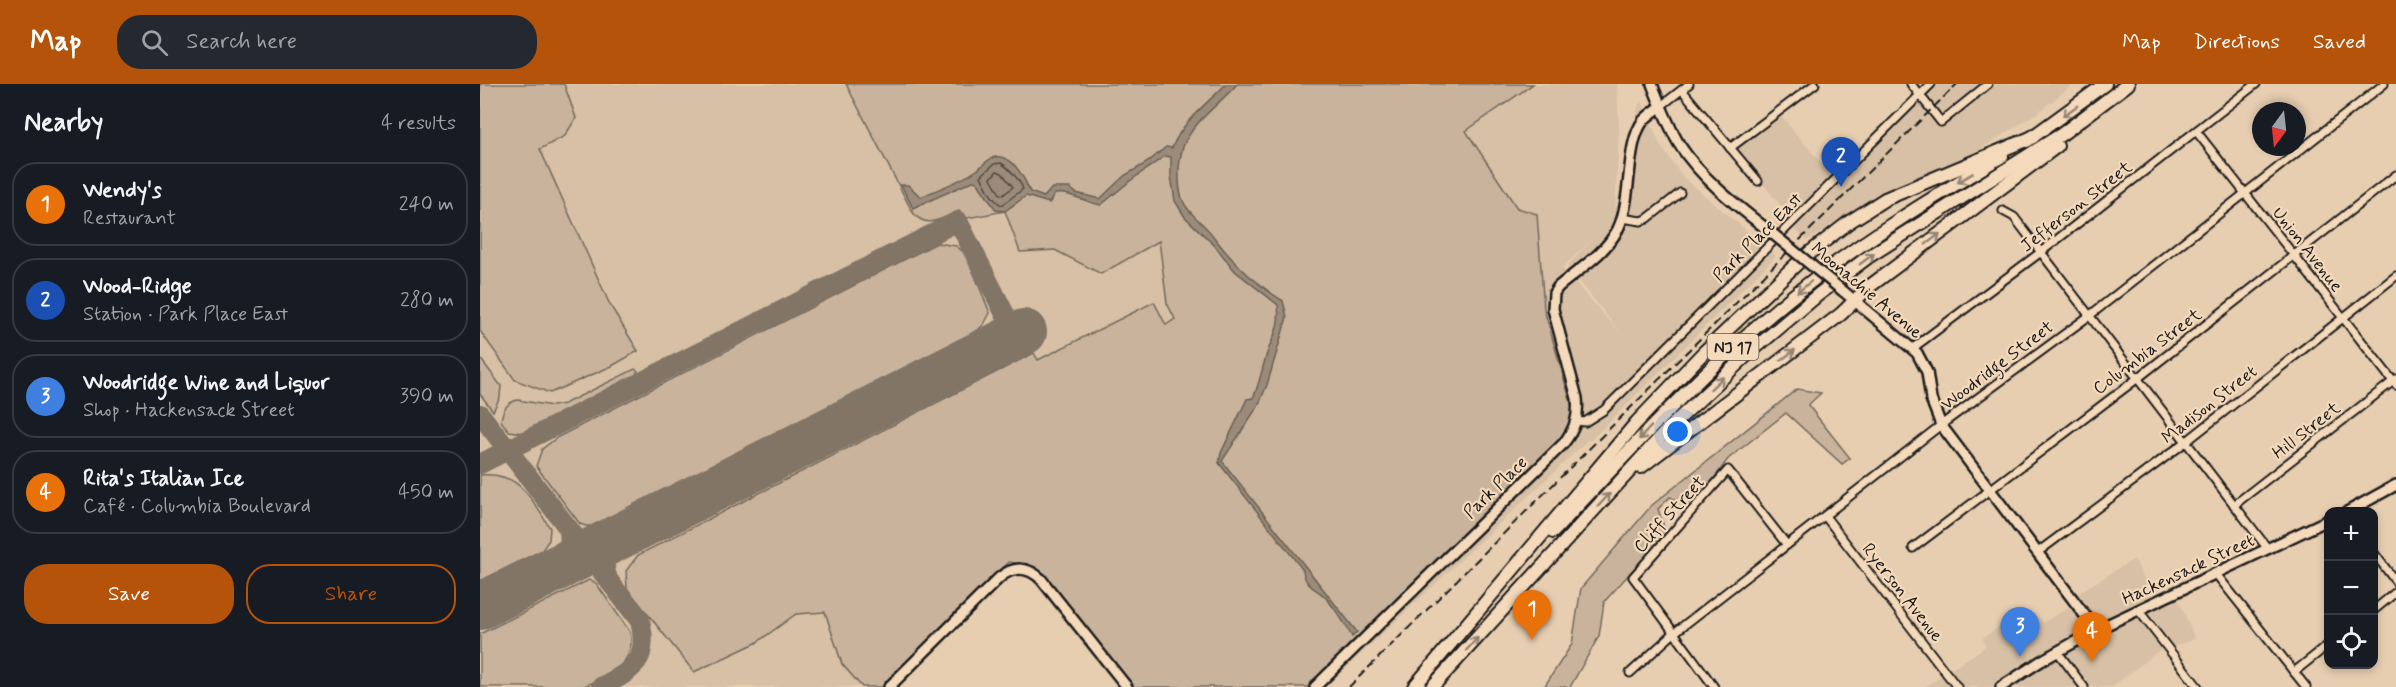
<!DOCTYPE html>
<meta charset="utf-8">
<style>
body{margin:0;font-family:Mynerve,sans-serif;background:#242831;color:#f1f3f6}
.controls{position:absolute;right:18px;bottom:18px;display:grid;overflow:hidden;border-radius:12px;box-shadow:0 3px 9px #0003}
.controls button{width:54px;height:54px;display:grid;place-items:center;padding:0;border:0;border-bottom:2px solid #363941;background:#171b24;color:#f1f3f6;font:30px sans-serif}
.compass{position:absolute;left:1772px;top:18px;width:54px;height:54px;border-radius:50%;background:#171b24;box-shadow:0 3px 9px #0003;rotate:195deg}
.you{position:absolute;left:1198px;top:348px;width:21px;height:21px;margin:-15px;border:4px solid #fff;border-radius:50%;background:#1a73e8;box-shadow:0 0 0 9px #1a73e833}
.badge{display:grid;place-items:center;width:39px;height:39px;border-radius:50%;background:#b45309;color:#fff;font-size:20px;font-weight:700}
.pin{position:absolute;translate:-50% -50px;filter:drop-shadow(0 2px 3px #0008)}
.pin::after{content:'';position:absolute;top:32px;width:21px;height:18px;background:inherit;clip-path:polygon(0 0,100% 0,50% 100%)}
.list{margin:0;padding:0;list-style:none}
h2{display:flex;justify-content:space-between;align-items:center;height:78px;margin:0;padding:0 24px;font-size:26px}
h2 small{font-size:20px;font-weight:400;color:#9ea1a6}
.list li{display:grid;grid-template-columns:39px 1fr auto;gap:18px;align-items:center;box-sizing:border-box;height:84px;margin:0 12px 12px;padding:0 12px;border:2px solid #363941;border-radius:24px}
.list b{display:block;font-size:22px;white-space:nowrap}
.list p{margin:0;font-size:20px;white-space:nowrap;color:#9ea1a6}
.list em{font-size:20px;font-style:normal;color:#9ea1a6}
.actions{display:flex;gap:12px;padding:18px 24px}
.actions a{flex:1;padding:14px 0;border:2px solid #b45309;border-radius:24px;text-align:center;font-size:21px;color:#b45309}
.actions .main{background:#b45309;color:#fff}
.icon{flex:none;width:33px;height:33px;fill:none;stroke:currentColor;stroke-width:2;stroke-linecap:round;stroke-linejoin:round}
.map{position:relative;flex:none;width:1916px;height:603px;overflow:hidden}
header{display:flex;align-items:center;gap:36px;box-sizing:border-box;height:84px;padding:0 30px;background:#b45309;color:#fff}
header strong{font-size:28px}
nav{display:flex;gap:33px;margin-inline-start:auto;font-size:21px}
.search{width:420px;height:54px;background:#242831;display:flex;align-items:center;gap:15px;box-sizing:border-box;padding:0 21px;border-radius:24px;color:#9ea1a6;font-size:22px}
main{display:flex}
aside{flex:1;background:#171b24}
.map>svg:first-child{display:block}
</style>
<header>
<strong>Map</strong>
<div class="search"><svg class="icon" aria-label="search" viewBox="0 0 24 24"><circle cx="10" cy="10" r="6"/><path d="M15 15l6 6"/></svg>Search here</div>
<nav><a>Map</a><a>Directions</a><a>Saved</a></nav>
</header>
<main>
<aside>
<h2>Nearby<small>4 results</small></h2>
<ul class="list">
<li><span class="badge" style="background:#e8710a">1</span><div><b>Wendy's</b><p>Restaurant</p></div><em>240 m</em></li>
<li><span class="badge" style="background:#1a4fb4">2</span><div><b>Wood-Ridge</b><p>Station · Park Place East</p></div><em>280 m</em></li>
<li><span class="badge" style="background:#3f7fe0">3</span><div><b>Woodridge Wine and Liquor</b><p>Shop · Hackensack Street</p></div><em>390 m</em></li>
<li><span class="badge" style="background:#e8710a">4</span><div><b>Rita's Italian Ice</b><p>Café · Columbia Boulevard</p></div><em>450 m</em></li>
</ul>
<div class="actions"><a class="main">Save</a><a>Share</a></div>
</aside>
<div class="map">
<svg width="1916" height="603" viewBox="0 0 1916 603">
<rect width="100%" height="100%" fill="#e7ceb1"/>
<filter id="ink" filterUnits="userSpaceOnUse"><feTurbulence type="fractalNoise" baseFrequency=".0167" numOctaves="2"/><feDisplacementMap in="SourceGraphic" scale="12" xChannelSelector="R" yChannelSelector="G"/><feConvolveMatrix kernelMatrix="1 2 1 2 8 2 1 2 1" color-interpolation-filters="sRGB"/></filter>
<g filter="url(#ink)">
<g fill="#d7c0a5" fill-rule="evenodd">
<path d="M0,0h1137l2,45 -4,83 24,-108 3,-2 18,43 23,32 93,79 -186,185 -2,-1 -262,247h-209l-86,-108 -21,-4 -117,112h-413zM1115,153l-28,29 56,70 -61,-68z"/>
<path d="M1430,0h164l-37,29 -59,38 -171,89 -17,-14 4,-5 -62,-74 46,-35 57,67 84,-82z"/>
<path d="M1654,475l24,48 20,-8 17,40 -38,13 -45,35h-187l60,-40 -2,-9 27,-19 8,8 16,-14 9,10 39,-24 -4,-6z"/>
</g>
<g fill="#c9b39c" stroke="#72685c" stroke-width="1.5">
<path d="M0,0h84l12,34 -11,18 -25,13 70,156 28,46 -26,15 -62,27 -35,-13 -35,-49z"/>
<path d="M366,0h687l-67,47 51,77 20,6 7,95 32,112 -4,11 -256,255h-190l-90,-120 -27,-5 -124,125h-23l-20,-23 -17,-52 -29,2 -40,29 -62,29 -67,-84 -1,-17 12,-16 396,-202 4,7 116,-58 12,23 9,-6 -8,-16 -8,-62 -58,33 -46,-24 -35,2 -15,-41 -38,7 -8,-7c-17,7 -34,20 -47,0z"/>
<path d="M457,159l19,3 10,8 24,59 -6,11 -6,6 -386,196h-6l-6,-2 -44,-58 6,-17 16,-12z"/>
<path d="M0,274l21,28 -1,11 -7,14 -13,-17z"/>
<path d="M155,285l3,2 -4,6 -111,56 -14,-2 -8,-10c1,-10 6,-19 17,-21l34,6 12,-2z"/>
<path d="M1317,305l24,4 -13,12 42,53 -8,6 -56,-51 -58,46 -36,50 -22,-12 -12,12 8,24 -62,69 -5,34 -29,51h-26l28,-43 9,-56 70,-82z"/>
<path d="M0,391c40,-4 51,24 70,53l-1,12 -7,10 -62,31z"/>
<path d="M109,496l7,3 34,49c7,30 -22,46 -46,54 -8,1 -20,1 -29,1 -25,0 -50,0 -75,0v-53z"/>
</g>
<path fill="#9c8b7a" stroke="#695f54" stroke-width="1.5" d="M746,0h11c-17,20 -44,37 -54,63 -5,15 -6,39 0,54 6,14 22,23 30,35 19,26 43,48 70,65l4,16 -20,68 -9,21 -36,55 135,171 -5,5c-7,-14 -16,-27 -26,-39 -10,-11 -21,-10 -23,-28l-84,-107 2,-10 26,-54 6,-1c6,-13 8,-25 12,-38 6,-22 16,-30 13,-55l-43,-34 -20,-25 -30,-29 -10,-16 -4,-25v-19l-6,-1 -35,25 -29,24c-16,-3 -31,-13 -46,-11l-6,9 -23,-7 -21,15 -9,-1 -19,-28 -4,-1 -60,27 -12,-23h7l13,12c18,-9 39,-15 56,-27 7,-5 13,-15 24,-13 14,2 25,24 29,35l14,5 8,-9h18l6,5 24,6 24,-23 24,-14 18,-15 6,1c11,-28 34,-43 54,-64z"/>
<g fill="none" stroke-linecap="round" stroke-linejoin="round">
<g stroke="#4f4842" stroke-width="1.5">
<path d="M521,79c8,5 19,17 22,26l-21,16c-10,-4 -16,-19 -21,-29l13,-12z"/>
<path d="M517,87l5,2 11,14 -10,8 -3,-1 -9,-16z"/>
</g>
<g stroke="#827566" stroke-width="20">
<path d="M0,330l160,207c10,39 -7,50 -39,66"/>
<path d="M0,380l478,-243 58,115"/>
<path d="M75,485c12,-13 18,-24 13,-41"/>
<path d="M128,495c-6,-16 -4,-28 8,-41"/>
</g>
<path stroke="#827566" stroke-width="46" d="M0,523l544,-275"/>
<defs>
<g id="street">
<path d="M1431,0l30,38 47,-38"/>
<path d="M1202,6l76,91"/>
<path d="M1181,22l28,-22"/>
<path d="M1716,47l200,254"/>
<path d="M1250,64l85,-64"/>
<path d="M1523,127l11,6 254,332"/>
<path d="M1142,134l19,3 6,-2 33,-26"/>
<path d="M1433,264l128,-96 215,-168"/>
<path d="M1096,337l9,1 19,-12 327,-326"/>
<path d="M1754,421l162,-126"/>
<path d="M1345,432l132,171"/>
<path d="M1433,464l225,-170 258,-203"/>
<path d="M1558,468l149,-111 209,-165"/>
<path d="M1894,469l22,29"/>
<path d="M1736,490l90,113"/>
<path d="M1894,526l22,-18"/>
<path d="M1659,527l59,76"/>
<path d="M1577,567l27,36"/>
<path d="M1814,588l34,-27"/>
<path d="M1150,589l44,-40 267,-208 148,-109 295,-232"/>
<path d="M1234,603l-81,-110 95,-107 59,75"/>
</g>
<g id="secondary">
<path d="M1172,0c8,20 16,41 27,60 24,37 60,63 94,90"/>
<path d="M1363,207l74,62 10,19 4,27 10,26 155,205"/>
<path d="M1867,428l49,-27"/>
<path d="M409,603l110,-109c14,-12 28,-12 42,1l86,108"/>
<path d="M835,603l248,-243c12,-15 16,-27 14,-46l-24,-89 1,-16 4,-6c21,-18 47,-33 60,-58 15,-31 7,-84 25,-108 5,-6 12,-10 18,-15"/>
<path d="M1521,603l40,-26 55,-31 232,-110"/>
</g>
<g id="highway">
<path d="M1547,57l78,-57"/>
<path d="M1161,383l200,-153 29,-28 187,-140"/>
<path d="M1073,448c81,-87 161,-175 255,-248 61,-48 128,-88 194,-128"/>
<path d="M934,603l223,-265 67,-70 99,-94 46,-36 36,-23 148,-62"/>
<path d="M952,603l236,-258 80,-75 71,-60 49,-37 194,-123 66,-50"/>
</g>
</defs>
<use href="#street" stroke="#1c1c1c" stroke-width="11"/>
<use href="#secondary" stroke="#1c1c1c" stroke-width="14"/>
<use href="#highway" stroke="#1c1c1c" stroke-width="16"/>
<use href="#street" stroke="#f4d9bb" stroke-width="7"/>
<use href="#secondary" stroke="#f4d9bb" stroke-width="9"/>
<use href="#highway" stroke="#f4d9bb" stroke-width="12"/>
<path stroke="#1c1c1c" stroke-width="2" stroke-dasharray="9 4.5" stroke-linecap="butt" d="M869,603l608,-603"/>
<defs>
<path id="secondary-bridge" d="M1293,150l70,57"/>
</defs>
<use href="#secondary-bridge" stroke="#1c1c1c" stroke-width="14" stroke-linecap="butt"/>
<use href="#secondary-bridge" stroke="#f4d9bb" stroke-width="9"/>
</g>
<defs><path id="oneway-shaft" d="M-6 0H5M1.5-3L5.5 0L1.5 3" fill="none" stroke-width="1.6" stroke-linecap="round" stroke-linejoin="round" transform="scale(1.5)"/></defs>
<g stroke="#938473">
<use href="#oneway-shaft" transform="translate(1590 27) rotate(145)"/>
<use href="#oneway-shaft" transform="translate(1485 94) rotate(149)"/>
<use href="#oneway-shaft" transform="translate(1453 155) rotate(-37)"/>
<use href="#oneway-shaft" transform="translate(1387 175) rotate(-36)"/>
<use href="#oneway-shaft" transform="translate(1324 203) rotate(141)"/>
<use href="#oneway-shaft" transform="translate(1308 271) rotate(-37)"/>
<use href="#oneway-shaft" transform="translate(1237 299) rotate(-43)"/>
<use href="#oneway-shaft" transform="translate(1165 349) rotate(133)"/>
<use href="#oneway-shaft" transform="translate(1124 416) rotate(-47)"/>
<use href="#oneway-shaft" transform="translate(992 560) rotate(-48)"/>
</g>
</g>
<g text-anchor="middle" stroke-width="4.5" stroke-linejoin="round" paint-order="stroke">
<rect fill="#f4d9bb" stroke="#5d554c" stroke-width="1.5" x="1227.5" y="250" width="51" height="26" rx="4.5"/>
<g font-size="16" font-weight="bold" fill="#1c1c1c">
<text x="1253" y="269">NJ 17</text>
</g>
<g font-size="18" fill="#1c1c1c" stroke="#f4d9bb">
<text transform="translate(1596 122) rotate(-38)" y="6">Jefferson Street</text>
<text transform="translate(1277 153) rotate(-45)" y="6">Park Place East</text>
<text transform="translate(1828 165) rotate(52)" y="6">Union Avenue</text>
<text transform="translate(1387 206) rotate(40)" y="6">Moonachie Avenue</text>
<text transform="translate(1667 267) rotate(-37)" y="6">Columbia Street</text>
<text transform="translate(1517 281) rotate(-37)" y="6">Woodridge Street</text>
<text transform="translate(1729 320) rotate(-38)" y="6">Madison Street</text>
<text transform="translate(1826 346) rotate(-38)" y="6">Hill Street</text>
<text transform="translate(1015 403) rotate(-44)" y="6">Park Place</text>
<text transform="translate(1189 430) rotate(-48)" y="6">Cliff Street</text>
<text transform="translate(1708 485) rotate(-25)" y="6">Hackensack Street</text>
<text transform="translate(1423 508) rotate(52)" y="6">Ryerson Avenue</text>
</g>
</g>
</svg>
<div class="controls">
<button>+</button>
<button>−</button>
<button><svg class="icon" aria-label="locate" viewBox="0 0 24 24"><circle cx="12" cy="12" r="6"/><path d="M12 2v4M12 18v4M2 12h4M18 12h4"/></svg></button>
</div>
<svg class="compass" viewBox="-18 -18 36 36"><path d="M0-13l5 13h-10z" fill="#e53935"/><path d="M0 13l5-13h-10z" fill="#9ea1a6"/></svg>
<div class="you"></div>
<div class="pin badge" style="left:1052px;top:556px;background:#e8710a">1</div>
<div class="pin badge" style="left:1361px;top:103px;background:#1a4fb4">2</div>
<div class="pin badge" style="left:1540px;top:573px;background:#3f7fe0">3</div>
<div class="pin badge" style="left:1612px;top:578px;background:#e8710a">4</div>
</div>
</main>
